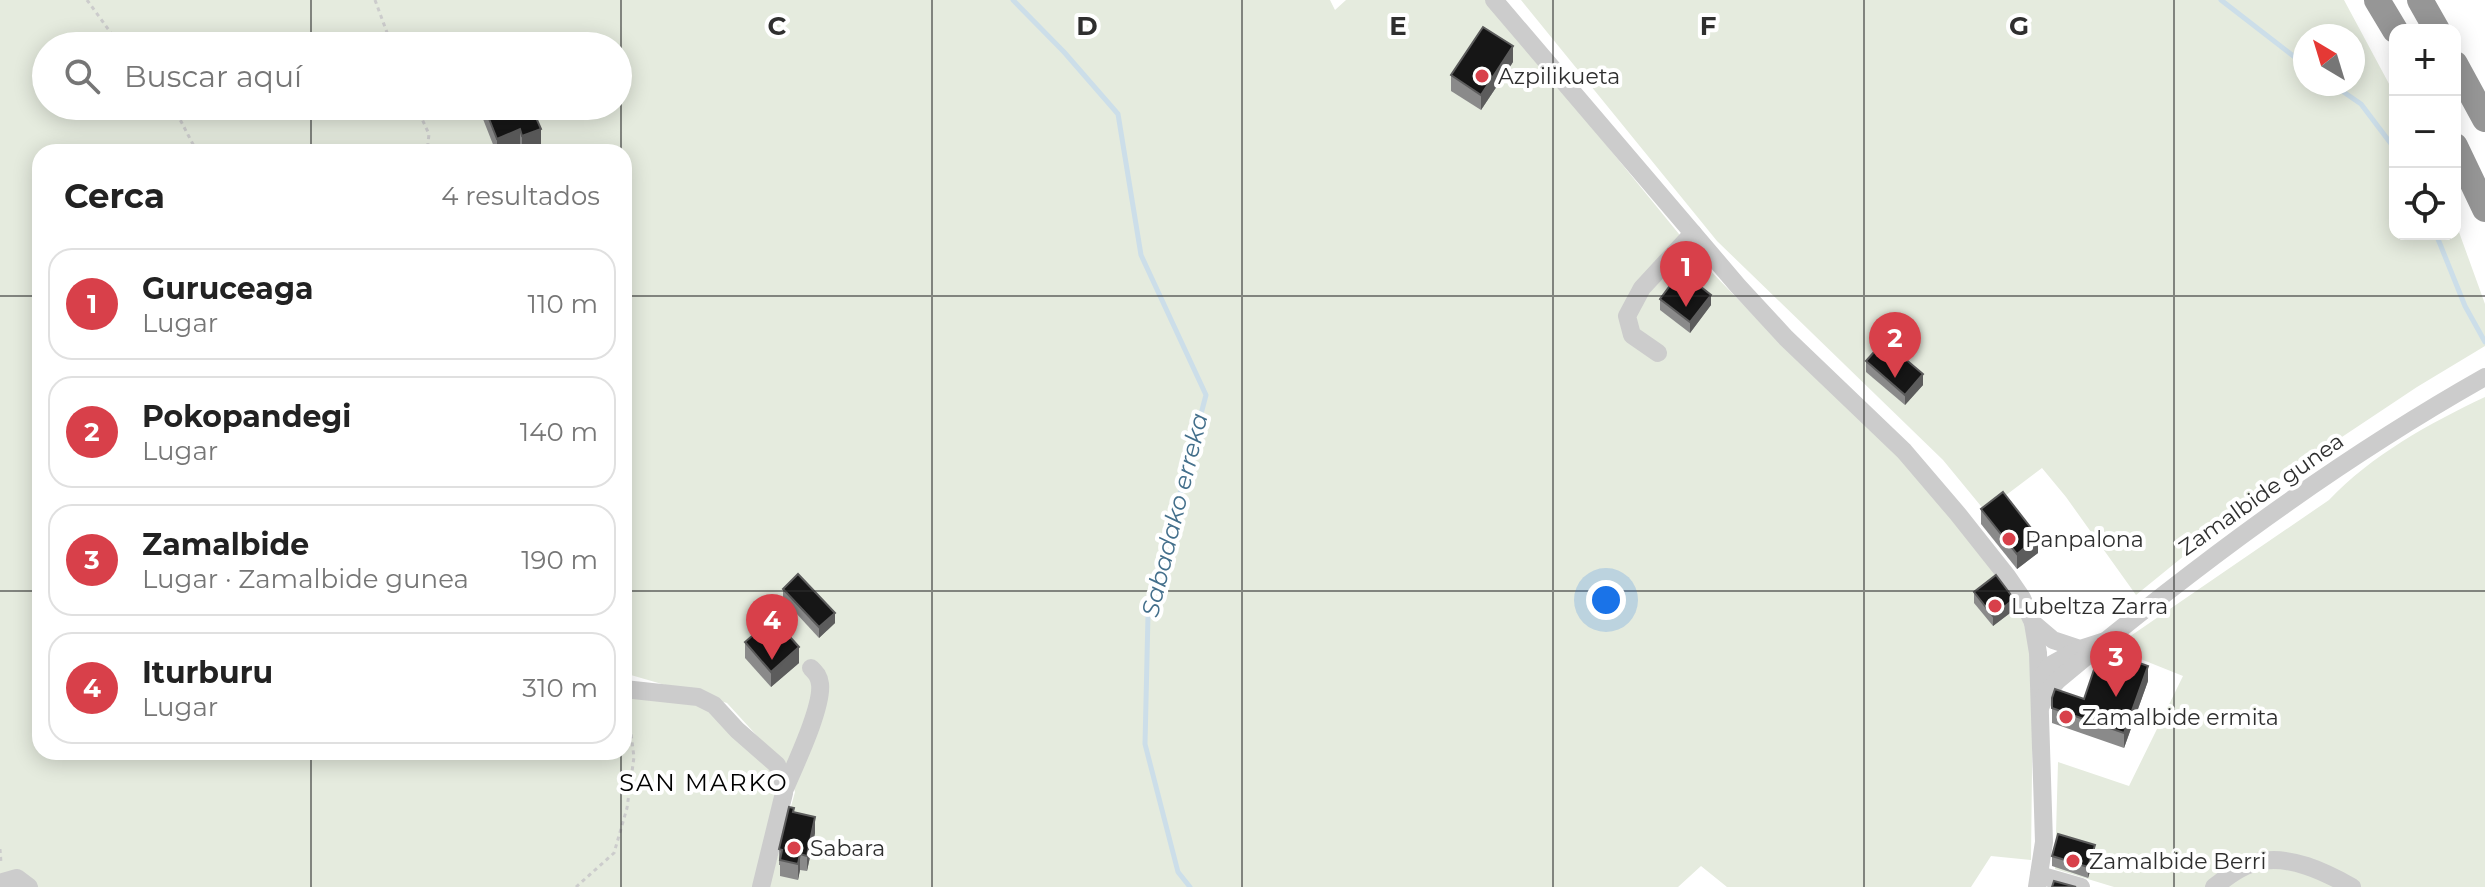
<!DOCTYPE html>
<html lang="es">
<meta charset="utf-8">
<style>
body{margin:0;font-family:Montserrat,sans-serif;background:#f6f6f6;color:#222}
.controls{position:absolute;right:24px;top:24px;display:grid;overflow:hidden;border-radius:16px;box-shadow:0 4px 20px #0003}
.controls button{width:72px;height:72px;display:grid;place-items:center;padding:0;border:0;border-bottom:2px solid #e0e0e0;background:#fff;color:#222;font:40px sans-serif}
.compass{position:absolute;left:2293px;top:24px;width:72px;height:72px;border-radius:50%;background:#fff;box-shadow:0 4px 20px #0003;rotate:322deg}
.you{position:absolute;left:1606px;top:600px;width:28px;height:28px;margin:-20px;border:6px solid #fff;border-radius:50%;background:#1a73e8;box-shadow:0 0 0 12px #1a73e833}
.badge{display:grid;place-items:center;width:52px;height:52px;border-radius:50%;background:#d8404a;color:#fff;font-size:26px;font-weight:700}
.pin{position:absolute;translate:-50% -66px;filter:drop-shadow(0 2px 4px #0008)}
.pin::after{content:'';position:absolute;top:42px;width:28px;height:24px;background:inherit;clip-path:polygon(0 0,100% 0,50% 100%)}
.list{margin:0;padding:0;list-style:none}
h2{display:flex;justify-content:space-between;align-items:center;height:104px;margin:0;padding:0 32px;font-size:34px}
h2 small{font-size:26px;font-weight:400;color:#767676}
.list li{display:grid;grid-template-columns:52px 1fr auto;gap:24px;align-items:center;box-sizing:border-box;height:112px;margin:0 16px 16px;padding:0 16px;border:2px solid #e0e0e0;border-radius:24px}
.list b{display:block;font-size:30px;white-space:nowrap}
.list p{margin:0;font-size:26px;white-space:nowrap;color:#767676}
.list em{font-size:26px;font-style:normal;color:#767676}
.icon{flex:none;width:44px;height:44px;fill:none;stroke:currentColor;stroke-width:2;stroke-linecap:round;stroke-linejoin:round}
.map{position:relative;flex:none;width:2485px;height:887px;overflow:hidden}
.search{position:absolute;background:#fff;box-shadow:0 4px 20px #0003;left:32px;top:32px;width:600px;height:88px;display:flex;align-items:center;gap:20px;box-sizing:border-box;padding:0 28px;border-radius:44px;color:#767676;font-size:30px}
.panel{position:absolute;background:#fff;box-shadow:0 4px 20px #0003;left:32px;top:144px;width:600px;height:616px;border-radius:24px}
.map>svg:first-child{display:block}
</style>
<div class="map">
<svg width="2485" height="887" viewBox="0 0 2485 887">
<rect width="100%" height="100%" fill="#fff"/>
<g fill="#e5ebde" fill-rule="evenodd">
<path d="M0,0h1330l5,10 11,-10h142l213,261 83,86 118,109 111,135 16,49 4,42 -2,178 -40,-4 -20,31h-244l-26,-21 -23,21h-909l26,-95 -6,-21 -62,-68 -103,-30v-521h-584v600h584v-59l82,12 65,66 7,20 -25,96h-753zM46,46h572v60h-572z"/>
<path d="M1521,0h823l51,95v139h60v-13l30,83v42l-68,41 -141,94 -140,114 -70,-98 -24,-29 -57,43 -42,-51 -226,-219zM2305,36h48v48h-48z"/>
<path d="M2485,397v490h-371l-59,-18 3,-107 71,24 54,-110 -70,-28 216,-148c43,-45 99,-76 156,-103z"/>
</g>
<g fill="none" stroke-linecap="round" stroke-linejoin="round">
<g stroke="#ccdee9" stroke-width="5">
<path d="M1013,0l51,52 54,62 23,141 65,140 -58,220 -3,129 33,128 12,15"/>
<path d="M2221,0l84,65"/>
<path d="M2332,84l29,20 34,45"/>
<path d="M2436,234l29,72 20,36"/>
</g>
<g stroke="#ccc" stroke-width="3" stroke-dasharray="4 4" stroke-linecap="butt">
<path d="M87,0l29,40 8,6"/>
<path d="M375,0l17,46"/>
<path d="M173,106l24,46"/>
<path d="M416,106l13,28 -2,18"/>
<path d="M0,849l1,14"/>
<path d="M576,887l38,-34 13,-45 7,-51 -4,-31 -6,-8"/>
</g>
<g stroke="#ccc" stroke-width="18">
<path d="M1494,0l244,286 48,52 118,113 53,62 50,63 15,22 11,25 20,17 27,9 25,-8"/>
<path d="M1658,353l-26,-18 -5,-19 15,-28 51,-55"/>
<path d="M2033,623l5,30 6,189 -7,45"/>
<path d="M2039,683l10,-17 31,-17"/>
<path d="M624,689l74,8 16,8 23,25 40,35 6,16 1,12 -23,94"/>
<path d="M2040,708l6,-14 12,-14c136,-113 273,-216 427,-303"/>
<path d="M784,791c10,-24 39,-84 36,-107 -1,-8 -4,-11 -9,-16"/>
<path d="M2039,875l42,12"/>
<path d="M1,887l2,-5 14,-4 12,9"/>
<path d="M2214,887c13,-10 27,-21 43,-25 32,-8 68,10 95,25"/>
</g>
<g stroke="#969696" stroke-width="26">
<path d="M2377,0l18,30"/>
<path d="M2420,0l17,30"/>
<path d="M2455,64l30,55"/>
<path d="M2455,146l30,63"/>
</g>
</g>
<g fill="#8a8a8a">
<path d="M1513,62l-32,48 -30,-19v-16z"/>
<path d="M481,106h50l10,38 -19,8 -2,-7 -18,7h-6l-15,-38z"/>
<path d="M1660,299l51,6 -21,28 -30,-23z"/>
<path d="M1866,361l57,24 -18,20 -39,-33z"/>
<path d="M1981,509l57,44 -21,16 -36,-45z"/>
<path d="M783,589l52,34 -16,15 -36,-39z"/>
<path d="M1974,592l40,18 -21,16 -19,-23z"/>
<path d="M745,642l54,21 -28,24 -26,-29z"/>
<path d="M2148,681l-24,67 -72,-25v-25l32,1z"/>
<path d="M794,813l21,20 -8,38 -7,-1 -2,10 -18,-4v-11h-1v-16z"/>
<path d="M2095,855l-7,23 -36,-12v-10z"/>
</g>
<g fill="#5c5c5c">
<path d="M1513,46v16l-32,48v-15z"/>
<path d="M520,129v16l-18,7h-5v-13z"/>
<path d="M541,129v15l-19,8v-16z"/>
<path d="M1711,295v10l-21,28v-11z"/>
<path d="M1923,374v11l-18,20v-10z"/>
<path d="M2038,537v16l-21,16v-15z"/>
<path d="M2014,599v11l-21,16v-10z"/>
<path d="M835,613v10l-16,15v-11z"/>
<path d="M799,647v16l-28,24v-15z"/>
<path d="M2148,666v15l-24,67v-15z"/>
<path d="M815,817v16l-8,38v-15z"/>
<path d="M2095,845v10l-7,23v-11z"/>
<path d="M800,854v16l-2,10v-16z"/>
</g>
<g fill="#161616" stroke="#5c5c5c" stroke-width="2">
<path d="M1483,27l30,19 -32,49 -30,-20z"/>
<path d="M484,106h47l10,23 -19,7 -2,-7 -23,10z"/>
<path d="M1681,271l30,24 -21,27 -30,-23z"/>
<path d="M1884,341l39,33 -18,21 -39,-34z"/>
<path d="M2003,492l35,45 -21,17 -36,-45z"/>
<path d="M798,574l37,39 -16,14 -36,-38z"/>
<path d="M1996,575l18,24 -21,17 -19,-24z"/>
<path d="M773,618l26,29 -28,25 -26,-30z"/>
<path d="M2101,649l47,17 -24,67 -72,-25v-10l3,-9 29,10z"/>
<path d="M789,807l5,1 -1,4 22,5 -8,39 -7,-2 -2,10 -18,-4 2,-10 -3,-1z"/>
<path d="M2058,834l37,11 -7,22 -36,-11z"/>
<path d="M2054,881l22,6h-24z"/>
</g>
<path fill="none" stroke="#2f2f2f" stroke-width="2" stroke-opacity="0.55" d="M311,0v46M621,0v152M932,0v887M1242,0v887M1553,0v887M1864,0v887M2174,0v887M311,106v46M0,296h40M624,296h1861M0,591h40M624,591h1861M311,752v135M621,752v135"/>
<g fill="#d8404a" stroke="#fff" stroke-width="3">
<circle cx="1482" cy="76" r="8"/>
<circle cx="2009" cy="539" r="8"/>
<circle cx="1995" cy="606" r="8"/>
<circle cx="2066" cy="717" r="8"/>
<circle cx="794" cy="848" r="8"/>
<circle cx="2073" cy="861" r="8"/>
</g>
<g text-anchor="middle" stroke-width="8" stroke-linejoin="round" paint-order="stroke">
<g font-size="22" fill="#2f2f2f" stroke="#fff" text-anchor="start">
<text x="1498" y="84">Azpilikueta</text>
<text x="2025" y="547">Panpalona</text>
<text x="2011" y="614">Lubeltza Zarra</text>
<text x="2082" y="725">Zamalbide ermita</text>
<text x="810" y="856">Sabara</text>
<text x="2089" y="869">Zamalbide Berri</text>
</g>
<g font-size="22" fill="#2f2f2f" stroke="#fff">
<text transform="translate(2261 494) rotate(-35)" y="8">Zamalbide gunea</text>
</g>
<g font-size="24" font-style="italic" fill="#436f8b" stroke="#fff">
<text transform="translate(1175 515) rotate(-76)" y="8">Sabadako erreka</text>
</g>
<g font-size="24" letter-spacing="2" fill="#000" stroke="#fff">
<text x="704" y="791">SAN MARKO</text>
</g>
</g>
<g font-size="26" text-anchor="middle" font-weight="bold" fill="#2f2f2f" stroke="#fff" stroke-width="8" stroke-linejoin="round" paint-order="stroke">
<text x="777" y="35">C</text>
<text x="1087" y="35">D</text>
<text x="1398" y="35">E</text>
<text x="1708" y="35">F</text>
<text x="2019" y="35">G</text>
</g>
</svg>
<div class="controls">
<button>+</button>
<button>−</button>
<button><svg class="icon" aria-label="locate" viewBox="0 0 24 24"><circle cx="12" cy="12" r="6"/><path d="M12 2v4M12 18v4M2 12h4M18 12h4"/></svg></button>
</div>
<svg class="compass" viewBox="-18 -18 36 36"><path d="M0-13l5 13h-10z" fill="#e53935"/><path d="M0 13l5-13h-10z" fill="#767676"/></svg>
<div class="you"></div>
<div class="pin badge" style="left:1686px;top:307px">1</div>
<div class="pin badge" style="left:1895px;top:378px">2</div>
<div class="pin badge" style="left:2116px;top:697px">3</div>
<div class="pin badge" style="left:772px;top:660px">4</div>
<div class="search"><svg class="icon" aria-label="search" viewBox="0 0 24 24"><circle cx="10" cy="10" r="6"/><path d="M15 15l6 6"/></svg>Buscar aquí</div>
<section class="panel">
<h2>Cerca<small>4 resultados</small></h2>
<ul class="list">
<li><span class="badge">1</span><div><b>Guruceaga</b><p>Lugar</p></div><em>110 m</em></li>
<li><span class="badge">2</span><div><b>Pokopandegi</b><p>Lugar</p></div><em>140 m</em></li>
<li><span class="badge">3</span><div><b>Zamalbide</b><p>Lugar · Zamalbide gunea</p></div><em>190 m</em></li>
<li><span class="badge">4</span><div><b>Iturburu</b><p>Lugar</p></div><em>310 m</em></li>
</ul>
</section>
</div>
